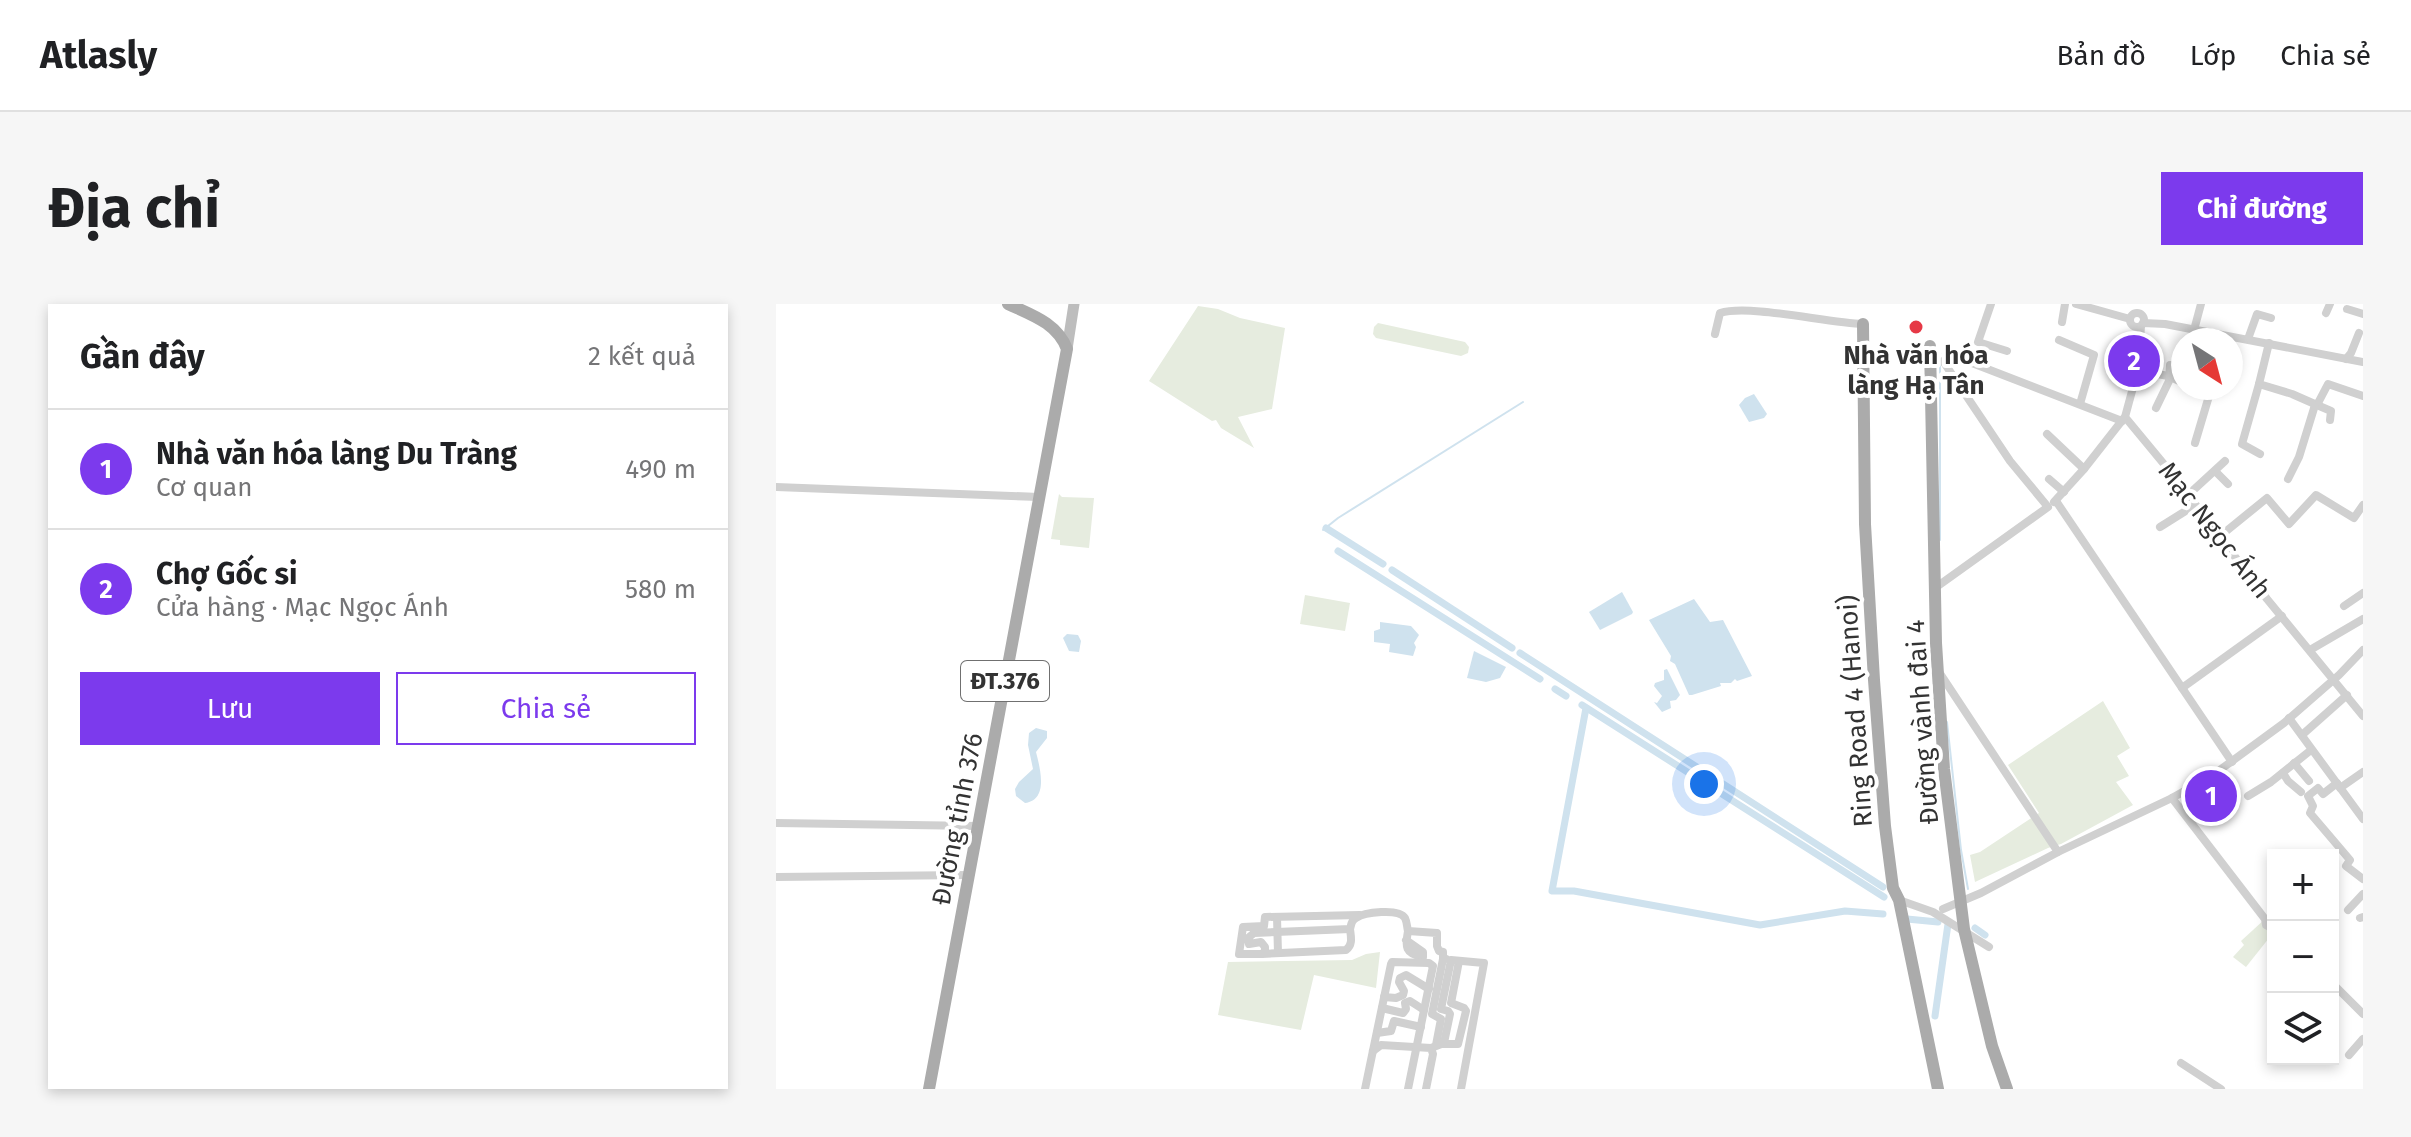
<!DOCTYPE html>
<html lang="vi">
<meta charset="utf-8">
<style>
body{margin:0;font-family:"Fira Sans",sans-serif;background:#f6f6f6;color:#202124}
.controls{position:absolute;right:24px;bottom:24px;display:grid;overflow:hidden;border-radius:0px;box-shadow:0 4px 12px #0003}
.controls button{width:72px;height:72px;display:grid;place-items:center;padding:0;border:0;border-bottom:2px solid #e0e0e0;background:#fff;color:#202124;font:40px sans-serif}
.compass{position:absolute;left:1395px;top:24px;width:72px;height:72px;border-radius:50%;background:#fff;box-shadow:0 4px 12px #0003;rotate:144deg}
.you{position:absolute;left:928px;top:480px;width:28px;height:28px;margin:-20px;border:6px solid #fff;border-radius:50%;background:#1a73e8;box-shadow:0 0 0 12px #1a73e833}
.badge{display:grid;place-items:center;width:52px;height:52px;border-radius:50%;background:#7c3aed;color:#fff;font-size:26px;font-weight:700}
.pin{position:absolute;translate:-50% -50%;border:4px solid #fff;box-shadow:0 2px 8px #0006}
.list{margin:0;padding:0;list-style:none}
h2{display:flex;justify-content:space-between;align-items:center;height:104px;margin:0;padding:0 32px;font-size:34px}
h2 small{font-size:26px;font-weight:400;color:#757577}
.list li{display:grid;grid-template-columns:52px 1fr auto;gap:24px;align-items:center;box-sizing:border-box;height:120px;padding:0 32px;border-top:2px solid #e0e0e0}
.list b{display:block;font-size:30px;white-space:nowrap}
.list p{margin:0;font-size:26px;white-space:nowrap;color:#757577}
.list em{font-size:26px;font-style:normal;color:#757577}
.actions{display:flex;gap:16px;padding:24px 32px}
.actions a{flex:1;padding:18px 0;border:2px solid #7c3aed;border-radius:0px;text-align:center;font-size:28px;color:#7c3aed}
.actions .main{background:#7c3aed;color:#fff}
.icon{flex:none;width:44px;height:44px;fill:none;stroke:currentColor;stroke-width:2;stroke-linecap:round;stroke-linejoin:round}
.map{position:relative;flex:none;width:1587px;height:785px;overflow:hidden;border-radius:0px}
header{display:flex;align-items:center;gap:48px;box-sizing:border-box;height:112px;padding:0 40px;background:#fff;border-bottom:2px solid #e0e0e0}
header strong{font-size:38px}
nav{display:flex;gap:44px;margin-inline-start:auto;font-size:28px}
.intro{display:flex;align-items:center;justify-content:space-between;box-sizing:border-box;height:192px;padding:0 48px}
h1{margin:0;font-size:56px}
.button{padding:20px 36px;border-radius:0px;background:#7c3aed;color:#fff;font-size:28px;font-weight:700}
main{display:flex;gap:48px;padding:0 48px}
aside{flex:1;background:#fff;border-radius:0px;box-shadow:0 4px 12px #0003}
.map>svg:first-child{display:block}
</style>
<header>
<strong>Atlasly</strong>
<nav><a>Bản đồ</a><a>Lớp</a><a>Chia sẻ</a></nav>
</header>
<div class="intro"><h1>Địa chỉ</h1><a class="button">Chỉ đường</a></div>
<main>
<aside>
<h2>Gần đây<small>2 kết quả</small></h2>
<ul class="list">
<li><span class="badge">1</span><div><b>Nhà văn hóa làng Du Tràng</b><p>Cơ quan</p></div><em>490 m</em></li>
<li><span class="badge">2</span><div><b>Chợ Gốc si</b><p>Cửa hàng · Mạc Ngọc Ánh</p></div><em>580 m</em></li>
</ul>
<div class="actions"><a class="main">Lưu</a><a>Chia sẻ</a></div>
</aside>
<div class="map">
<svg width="1587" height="785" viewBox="0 0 1587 785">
<rect width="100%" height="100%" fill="#fff"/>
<g fill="#e6ecdf">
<path d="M422,2l20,3 22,9 45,10 -13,81 -34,8 16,31 -33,-20 -5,-8 -4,1 -63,-40z"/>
<path d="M602,19l87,19 4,5 -1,6 -7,3 -85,-18 -3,-4 1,-7z"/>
<path d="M283,190l3,3 32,1 -5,50 -29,-3v-5l-9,-1z"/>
<path d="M529,291l45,8 -5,28 -45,-7z"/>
<path d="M1327,397l27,47 -13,8 12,20 -13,6 17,23 -72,39 -13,4 -73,34 -5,-27 10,-3 59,-39 -31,-48z"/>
<path d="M1489,615l8,10v4l-27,34 -13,-10 11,-12 -3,-4z"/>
<path d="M604,648l-4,36 -62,-13 -13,55 -83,-15 10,-53 124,-2 14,-6z"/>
</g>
<g fill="#cfe2ee">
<path d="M978,90l13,20 -3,4 -15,4 -10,-17 6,-7z"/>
<path d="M846,288l11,20 -1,2 -32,16 -11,-18z"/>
<path d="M918,295l16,23 13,-2 29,56 -15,5 -2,-2 -4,4h-11l1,3 -29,9h-3l-14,-31 -5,-3 1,-5 -22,-36z"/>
<path d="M604,318l31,4 8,9 -5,8 2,4 -3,9 -24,-4 1,-8 -16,-2v-11l6,-2z"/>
<path d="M291,330l11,1 3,6 -2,11 -10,-1 -6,-13z"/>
<path d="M698,347l32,16 -6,11 -14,4 -19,-4z"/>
<path d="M891,365l13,26 -4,5 -6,1 1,7 -9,4 -8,-10 3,1 5,-7 -8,-10 1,-3 9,-3v-10z"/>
<path d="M260,424l11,3v7l-11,14c4,16 13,48 -11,51l-9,-7 -1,-7 4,-7 14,-13 -5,-24 1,-12z"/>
</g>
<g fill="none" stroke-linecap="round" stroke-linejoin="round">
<g stroke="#cfe2ee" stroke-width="2">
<path d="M1164,61v175"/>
<path d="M547,226l15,-12 185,-116"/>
<path d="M1171,418l14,128 7,39"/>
</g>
<g stroke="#cfe2ee" stroke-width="7">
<path d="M550,224l57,36"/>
<path d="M562,247l202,128"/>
<path d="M616,266l120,78"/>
<path d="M744,349l363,234"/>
<path d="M779,385l11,7"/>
<path d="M806,401l302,192"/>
<path d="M810,404l-34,183h22l186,34 85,-14 38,3"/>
<path d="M1131,615l31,3"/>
<path d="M1199,624l10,7"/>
<path d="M1159,712l13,-92"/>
</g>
<g stroke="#d0d0d0" stroke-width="8">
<path d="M1215,0l-13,38 29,9"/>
<path d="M1300,0l54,15"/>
<path d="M1571,5l16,5"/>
<path d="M1550,9l4,-9"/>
<circle cx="1361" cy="16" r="7"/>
<path d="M1286,18l3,-18"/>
<path d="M1367,19l22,1 198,38"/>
<path d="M1365,22l-3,43 -13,48 48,58 94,124 96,117"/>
<path d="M1418,26l7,-26"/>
<path d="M939,30l5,-21c30,-9 107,10 143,11"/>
<path d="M1472,35l9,-25 14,4"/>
<path d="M1283,36l35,15 -14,49"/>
<path d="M1493,39l-10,41 33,10 25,11 11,-21 35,12"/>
<path d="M1170,49l176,68"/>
<path d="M1570,55l5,-6 8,-20"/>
<path d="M1361,66l31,6 15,7"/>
<path d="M1483,80l-17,60 18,10"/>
<path d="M1417,84l16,8 -14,47"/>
<path d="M1541,101l14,6 -1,9"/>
<path d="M1380,104l13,-27 1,-16"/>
<path d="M1271,130l37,35"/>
<path d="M1440,168l12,12"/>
<path d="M1273,175l15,13"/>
<path d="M1512,175l11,-22 16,-52"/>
<path d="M0,183l263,10"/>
<path d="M1412,191l37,-34"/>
<path d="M1280,197l176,261"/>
<path d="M1278,198l30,-33 40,-51"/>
<path d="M1384,223l35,-22"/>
<path d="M1443,233l48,-39 22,26 27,-29 38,23 9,-13"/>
<path d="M1159,284l113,-81 -38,-46 -67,-100"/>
<path d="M1568,302l19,-13"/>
<path d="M1534,346l53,-31"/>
<path d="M1163,368l119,180"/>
<path d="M1406,384l100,-72"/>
<path d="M1513,414l74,101"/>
<path d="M1526,431l45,-40"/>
<path d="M1518,459l15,18"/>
<path d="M1507,469l5,8 13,11"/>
<path d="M1561,479l-14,11 -5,-6 -10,8 5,10 -3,7 40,47 -4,6 17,13"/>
<path d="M1564,484l23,-16"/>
<path d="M1472,492l23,-14 40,-32"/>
<path d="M1396,494l93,121 1,6 7,4"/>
<path d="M0,519l202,3"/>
<path d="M0,573l193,-2"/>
<path d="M1123,596l34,12 56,35"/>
<path d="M1167,605l38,-16 77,-41 114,-54 41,-23 71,-52 55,-48 24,-25"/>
<path d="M1572,606l15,-16"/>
<path d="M584,611l-95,2 -1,9 -21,1 -4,27h23l3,-3v-4l-4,-5 -12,2 -1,-6 6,-5 96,-4c2,-7 1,-7 6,-11 8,-6 43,-10 49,0 2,4 2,9 3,13l29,2v13l2,5 4,1v7"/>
<path d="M501,613l1,36"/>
<path d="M1584,614l3,-1"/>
<path d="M630,636l17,12v5c-18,-3 -18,-10 -15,-26"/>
<path d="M486,650l84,-4c7,-5 5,-13 4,-21"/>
<path d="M1557,680l30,30"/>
<path d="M608,693l12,1 7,-3 1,-4 -5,-9 1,-4 6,-3 23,14"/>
<path d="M606,704l21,5 3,-4 -1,-6 5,-2 14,9"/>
<path d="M601,729l14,-2 3,-10 27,6"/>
<path d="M666,740h16l8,-33 -2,-3 -13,-5 8,-42"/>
<path d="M660,741l5,-26 -9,-5 11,-55h3"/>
<path d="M655,744l13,-5 6,-29 -2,-3 -7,-2 10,-49 33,3 -23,126"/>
<path d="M597,747l8,-6 50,3 2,6 -7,35"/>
<path d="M1573,751l14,-16"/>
<path d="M1405,759l40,26"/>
<path d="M589,785l26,-125 1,-2 37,1 4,3 -25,123"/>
</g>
<path stroke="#bdbdbd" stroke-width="11" d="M291,45l7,-45"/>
<g stroke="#ababab" stroke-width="12">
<path d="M1087,20l2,200 9,156 11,146 8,62 6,12 39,189"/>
<path d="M1154,42l6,297 8,126 20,160 28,117 15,43"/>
<path d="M153,785l138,-740c-10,-26 -35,-34 -59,-45"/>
</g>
</g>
<circle fill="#e63946" stroke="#fff" stroke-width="3" cx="1140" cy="23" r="8"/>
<g text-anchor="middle" stroke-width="8" stroke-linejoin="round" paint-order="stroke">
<rect fill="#fff" stroke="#707070" stroke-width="2" x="185" y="357" width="88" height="40" rx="6"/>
<g font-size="24" font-weight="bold" fill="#333">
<text x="229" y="385">ĐT.376</text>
</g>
<g font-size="26" font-weight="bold" fill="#333" stroke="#fff">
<text x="1140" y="60">Nhà văn hóa<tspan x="1140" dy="30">làng Hạ Tân</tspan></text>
</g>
<g font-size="26" fill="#333" stroke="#fff">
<text transform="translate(1439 226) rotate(52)" y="9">Mạc Ngọc Ánh</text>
<text transform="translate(1079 407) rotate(-94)" y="9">Ring Road 4 (Hanoi)</text>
<text transform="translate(1146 418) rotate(-94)" y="9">Đường vành đai 4</text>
<text transform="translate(181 515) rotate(-79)" y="9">Đường tỉnh 376</text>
</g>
</g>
</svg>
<div class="controls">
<button>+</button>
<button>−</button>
<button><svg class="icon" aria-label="layers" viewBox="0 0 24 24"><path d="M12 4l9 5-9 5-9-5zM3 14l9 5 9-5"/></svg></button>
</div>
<svg class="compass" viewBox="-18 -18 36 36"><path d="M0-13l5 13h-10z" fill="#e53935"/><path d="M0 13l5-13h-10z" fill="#757577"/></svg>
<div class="you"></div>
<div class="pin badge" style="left:1435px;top:492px">1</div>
<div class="pin badge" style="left:1358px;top:57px">2</div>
</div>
</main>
